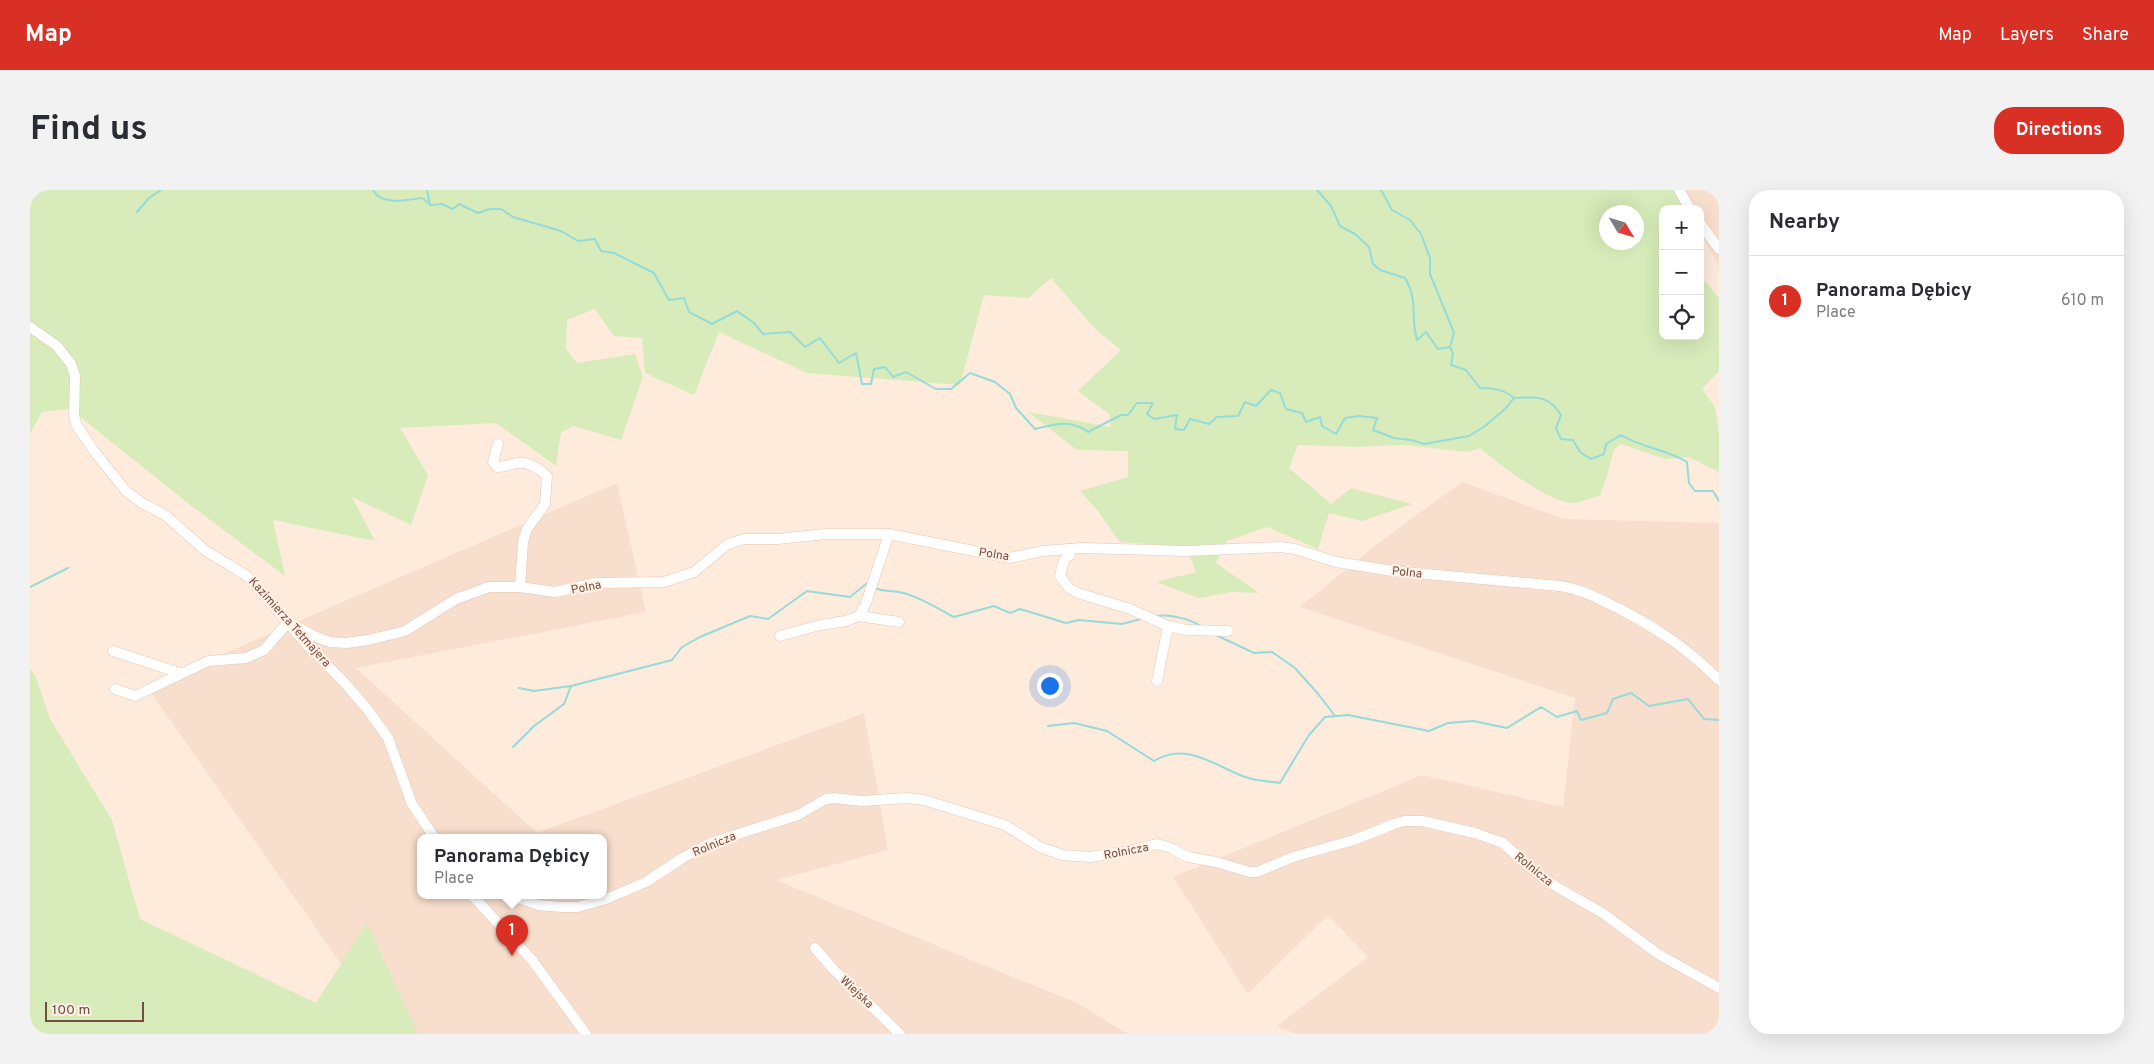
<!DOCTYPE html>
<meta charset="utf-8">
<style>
body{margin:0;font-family:Overpass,sans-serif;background:#f2f2f3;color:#2b2b33}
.controls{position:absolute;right:15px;top:15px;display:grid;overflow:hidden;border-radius:10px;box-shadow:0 5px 20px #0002}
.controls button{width:45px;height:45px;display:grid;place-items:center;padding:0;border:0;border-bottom:1px solid #e1e1e2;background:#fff;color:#2b2b33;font:25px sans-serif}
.compass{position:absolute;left:1569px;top:15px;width:45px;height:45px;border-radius:50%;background:#fff;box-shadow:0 5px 20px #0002;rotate:128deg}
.scale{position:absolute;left:15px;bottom:12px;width:99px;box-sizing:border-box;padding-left:5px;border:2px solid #754c43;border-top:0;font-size:14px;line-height:18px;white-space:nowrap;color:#754c43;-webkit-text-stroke:4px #fff0e4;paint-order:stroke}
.you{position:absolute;left:1019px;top:495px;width:18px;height:18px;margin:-12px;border:4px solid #fff;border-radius:50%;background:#1a73e8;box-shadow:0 0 0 8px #1a73e833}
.badge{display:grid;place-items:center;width:32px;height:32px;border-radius:50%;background:#d93025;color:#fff;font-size:16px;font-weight:700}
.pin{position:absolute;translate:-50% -41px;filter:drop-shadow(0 1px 2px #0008)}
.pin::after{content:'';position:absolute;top:26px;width:18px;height:15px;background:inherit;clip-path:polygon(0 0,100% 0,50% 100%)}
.popup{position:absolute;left:387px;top:644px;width:190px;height:65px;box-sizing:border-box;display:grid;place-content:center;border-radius:10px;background:#fff;filter:drop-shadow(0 1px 4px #0005);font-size:16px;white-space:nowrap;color:#7c7c81}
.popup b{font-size:19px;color:#2b2b33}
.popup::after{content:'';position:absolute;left:50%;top:100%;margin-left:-10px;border:10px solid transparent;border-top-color:#fff}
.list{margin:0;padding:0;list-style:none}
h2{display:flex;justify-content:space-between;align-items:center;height:65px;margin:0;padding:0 20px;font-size:21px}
h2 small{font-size:16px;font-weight:400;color:#7c7c81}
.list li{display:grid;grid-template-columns:32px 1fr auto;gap:15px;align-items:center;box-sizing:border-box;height:90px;padding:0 20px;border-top:1px solid #e1e1e2}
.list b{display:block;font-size:19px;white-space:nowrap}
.list p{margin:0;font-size:16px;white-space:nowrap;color:#7c7c81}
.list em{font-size:16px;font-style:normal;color:#7c7c81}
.icon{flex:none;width:28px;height:28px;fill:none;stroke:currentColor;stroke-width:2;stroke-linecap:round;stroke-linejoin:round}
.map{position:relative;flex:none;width:1689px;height:844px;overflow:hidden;border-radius:20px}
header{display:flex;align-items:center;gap:30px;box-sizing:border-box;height:70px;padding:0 25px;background:#d93025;color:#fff}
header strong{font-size:24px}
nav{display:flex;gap:28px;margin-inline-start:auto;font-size:18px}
.intro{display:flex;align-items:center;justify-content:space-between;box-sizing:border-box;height:120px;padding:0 30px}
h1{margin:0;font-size:35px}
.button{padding:12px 22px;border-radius:20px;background:#d93025;color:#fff;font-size:18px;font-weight:700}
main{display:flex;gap:30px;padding:0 30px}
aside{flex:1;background:#fff;border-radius:20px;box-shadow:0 5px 20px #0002}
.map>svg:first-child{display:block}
</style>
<header>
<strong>Map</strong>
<nav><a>Map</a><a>Layers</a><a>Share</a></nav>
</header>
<div class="intro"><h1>Find us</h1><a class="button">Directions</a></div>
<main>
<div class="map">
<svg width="1689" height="844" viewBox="0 0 1689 844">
<rect width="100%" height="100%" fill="#feebdc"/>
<g fill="#f8decc" fill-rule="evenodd">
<path d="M1648,0h41v77l-19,-35v-23h-12z"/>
<path d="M1432,292l102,37 155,4v511h-422l-20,-8 91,-69 -40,-42 -80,79 -75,-117 249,-102 141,32 12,-109 -275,-91 76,-62z"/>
<path d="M587,293l29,129 -290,56 181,165 327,-120 24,137 -112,30 301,123 51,31h-738l-243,-347zM391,647h182v58h-182z"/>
</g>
<g fill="#d7ecba" fill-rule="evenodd">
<path d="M0,0h1644l12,19h-23v127h37v-61l19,23v73l-17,18 13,18 4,26v39l-30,-15 -24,2 -44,-15 -7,5 -6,23 -8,24c-9,2 -18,6 -26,7 -22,2 -78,-41 -94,-55l-12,4 -65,-7 -46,2 -59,-2 -9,23 42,36 20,-16 61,16 -50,17 -33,-8 -11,36 -51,-22 -40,14 -11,22 43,30 -27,-1 -33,6 -43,-16 40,-10 -10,-25 -66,-5 -22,-31 -18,-20 48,-14v-26l-51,-1 -49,-38 83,15 -2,-13 -31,-23 43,-41 -27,-22 -43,-50 -23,20 -44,-3 -24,90 -153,-12 -88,-41 -25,63 -49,-22 -3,-35 -28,-2 -19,-27 -28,11 -1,29 11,14 58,-9 8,23 -22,63 -47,-14 -13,6 -5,34 -60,-43 -96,5 28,47 -17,50 -59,-28 23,44 -102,-21 12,56 -96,-72 -119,-95 -28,3 -12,22zM1576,22h30v30h-30z"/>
<path d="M0,479l5,6 15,44 62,101 28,99 176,84 51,-80 51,111h-388z"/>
</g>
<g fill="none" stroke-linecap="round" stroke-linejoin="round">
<g stroke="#95dbda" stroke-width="2">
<path d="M343,0c9,16 33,10 49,8l9,7 11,-1 11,5 6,-5 19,9 12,-4h11l12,8 48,14 17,10 17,-2 6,12 13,2 40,20 15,27 15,-2 5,14 23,12 25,-13 17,12 9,11 27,-2 15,15 15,-9 19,25 17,-10 6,31h9l3,-15 11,-2 8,10 13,-5 30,17h15l19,-16 25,9 15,12 6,14 19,21c21,-5 35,-10 53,3l33,-17h7l9,-12h16l-6,11 7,5 23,-4 -2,14 9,1 6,-11 19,5 8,-7 21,-1 7,-14 11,4 15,-16 9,3 6,16 16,4 4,9 14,-5 2,9 14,8 9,-16 14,-2 18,2 -4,12 21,8 17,2 13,4 45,-8 16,-10 21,-18 8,-10c22,-1 35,-3 47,17l-5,13 5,11 12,1 7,12 11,7 13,-5 2,-10 15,-9c21,13 45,14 66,27l2,21 6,8h18l6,10"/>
<path d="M397,0l3,15"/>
<path d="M1287,0l14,16 9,20 15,8 14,13 4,17 7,6 25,8c14,24 5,39 12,62l9,-8 12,17 12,-2 3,7 -2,11 15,5 14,18c13,0 23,1 34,10"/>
<path d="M1351,0l11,20 18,10 11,14 9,24v16l24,59 -4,14"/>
<path d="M107,22l12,-14 12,-8"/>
<path d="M0,397l38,-19"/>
<path d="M845,398c8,4 16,2 24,4 19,4 38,16 55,25l40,-11 16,7 10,-4 46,14 13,-3 43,4 19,-5"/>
<path d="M1126,426c15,-2 33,3 45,10"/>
<path d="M1186,445l38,18 18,-1 23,16 24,27 16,21"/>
<path d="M489,498l15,3 37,-5"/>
<path d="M1018,536l26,-3 33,8 47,30c33,-20 61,5 91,16 11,4 24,4 35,6l29,-48 16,-18 23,-2 81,16 19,-8 25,-2 34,7 34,-21 16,10 20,-6 4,9 26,-7 6,-14 18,-6 18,13 39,-7 16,20 15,1"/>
<path d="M483,557l21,-21 30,-22 7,-18 101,-26 10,-13 18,-10 50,-21 18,3 39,-28 43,6 16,-13 2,1"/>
</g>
<defs>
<g id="minor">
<path d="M1649,0l11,19"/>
<path d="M1670,33l19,26"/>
<path d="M0,137l27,19 14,18 4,12 -1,40 3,10 17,25 32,40 16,12 23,12 41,36 41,25 60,69 36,36 25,29 20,28 24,66 22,33"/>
<path d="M468,254l-5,18 4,5c9,0 12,-3 20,-4 12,-2 22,6 30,13l-2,28 -18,25 -4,13 -3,45"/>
<path d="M1039,359l1,6 -6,5 -4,16 9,12 9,5 52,16 38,17 18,4 42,1"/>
<path d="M829,426l7,-13 23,-69"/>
<path d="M258,432l26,14 16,6 16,1 22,-3 37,-9 51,-32 33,-12h31l35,5 41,-9 68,-1 30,-10 34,-28 7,-2 9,-3h33l49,-5h63l120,24 34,-7 39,-3 105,3 93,-4 15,2 41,13 57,9 167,15c21,3 39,13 58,22 41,22 68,39 101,72"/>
<path d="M750,446l40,-11 26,-4 13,-5 40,6"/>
<path d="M83,461l67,22"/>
<path d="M1127,491l11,-55"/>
<path d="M85,499l20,7 73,-35 38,-3 18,-8 24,-28"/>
<path d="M442,705l60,65 54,74"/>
<path d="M479,705l30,10 22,2h17l28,-8 40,-17 38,-25 29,-15 85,-27 28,-16 8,-1 28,3 45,-3 17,2 81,25 35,22 22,8 28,2 38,-6 29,-7 14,4 17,9 28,5 34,10h7l36,-15 61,-17 40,-16 10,-3h18l53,12 28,10 25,23 27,20 49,28 54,40 61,34"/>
<path d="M785,758l18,21 67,65"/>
</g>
</defs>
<use href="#minor" stroke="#e4c7bb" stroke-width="11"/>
<use href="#minor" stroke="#fff" stroke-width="10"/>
</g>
<g text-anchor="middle" stroke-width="4.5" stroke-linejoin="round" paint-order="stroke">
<g font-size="12" fill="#754c43" stroke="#fff0e4">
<text transform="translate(964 364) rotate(9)" y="4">Polna</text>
<text transform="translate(1377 382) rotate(6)" y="4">Polna</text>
<text transform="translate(556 397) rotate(-11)" y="4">Polna</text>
<text transform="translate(260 432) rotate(48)" y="4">Kazimierza Tetmajera</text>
<text transform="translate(684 654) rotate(-23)" y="4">Rolnicza</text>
<text transform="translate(1096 661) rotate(-11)" y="4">Rolnicza</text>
<text transform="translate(1504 679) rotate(39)" y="4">Rolnicza</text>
<text transform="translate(827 802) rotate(43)" y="4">Wiejska</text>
</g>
</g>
</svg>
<div class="controls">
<button>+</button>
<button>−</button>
<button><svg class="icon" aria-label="locate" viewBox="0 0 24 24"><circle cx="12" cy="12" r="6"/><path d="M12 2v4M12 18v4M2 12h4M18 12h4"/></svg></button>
</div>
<svg class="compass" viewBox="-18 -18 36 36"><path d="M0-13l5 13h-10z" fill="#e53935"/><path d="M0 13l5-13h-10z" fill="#7c7c81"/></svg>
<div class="scale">100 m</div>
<div class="you"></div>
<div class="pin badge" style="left:482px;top:766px">1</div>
<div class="popup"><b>Panorama Dębicy</b>Place</div>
</div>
<aside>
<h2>Nearby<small></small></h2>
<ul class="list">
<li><span class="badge">1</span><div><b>Panorama Dębicy</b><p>Place</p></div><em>610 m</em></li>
</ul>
</aside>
</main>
